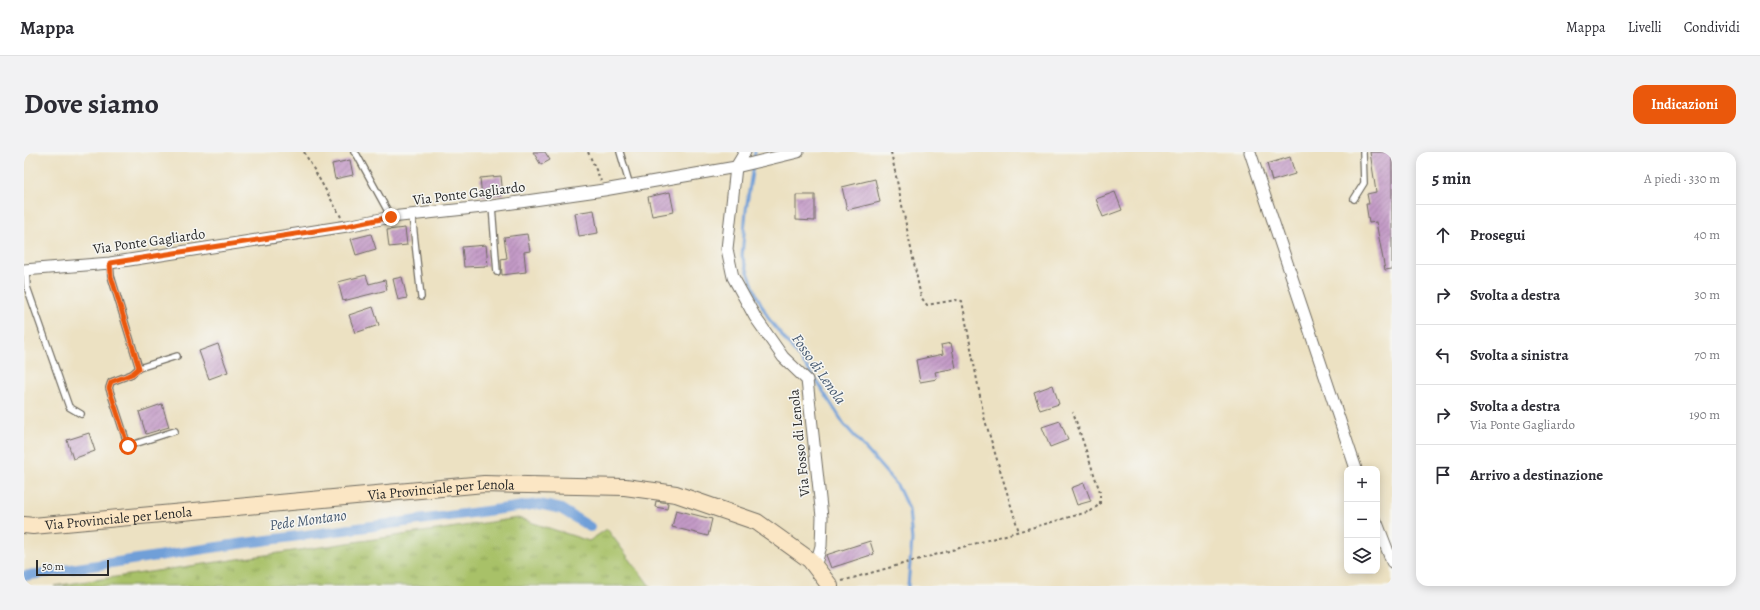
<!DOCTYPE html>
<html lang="it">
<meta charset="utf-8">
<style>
body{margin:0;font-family:Alegreya,serif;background:#f2f2f3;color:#2b2b33}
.controls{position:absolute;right:12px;bottom:12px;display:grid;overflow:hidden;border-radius:8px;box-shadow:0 2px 10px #0003}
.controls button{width:36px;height:36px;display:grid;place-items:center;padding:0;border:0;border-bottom:1px solid #e1e1e2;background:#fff;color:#2b2b33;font:20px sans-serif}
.scale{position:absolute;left:12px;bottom:10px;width:73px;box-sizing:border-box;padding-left:4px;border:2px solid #2b2b2b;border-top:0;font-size:11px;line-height:14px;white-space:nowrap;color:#2b2b2b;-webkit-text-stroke:3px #f6f6f2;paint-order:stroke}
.stop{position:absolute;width:12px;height:12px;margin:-9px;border:3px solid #ea580c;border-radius:50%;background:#fff}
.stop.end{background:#ea580c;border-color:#fff;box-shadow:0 1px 4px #0008}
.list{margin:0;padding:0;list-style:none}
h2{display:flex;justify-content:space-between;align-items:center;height:52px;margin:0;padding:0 16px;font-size:17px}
h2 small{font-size:13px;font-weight:400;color:#7c7c81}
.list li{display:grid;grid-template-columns:26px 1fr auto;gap:12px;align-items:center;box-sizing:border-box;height:60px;padding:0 16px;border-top:1px solid #e1e1e2}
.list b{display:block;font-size:15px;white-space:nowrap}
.list p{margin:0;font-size:13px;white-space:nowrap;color:#7c7c81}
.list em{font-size:13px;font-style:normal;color:#7c7c81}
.icon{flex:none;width:22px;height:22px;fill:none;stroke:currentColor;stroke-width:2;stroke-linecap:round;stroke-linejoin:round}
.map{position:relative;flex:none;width:1368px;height:434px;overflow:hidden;border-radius:12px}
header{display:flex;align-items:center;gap:24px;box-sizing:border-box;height:56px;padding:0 20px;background:#fff;border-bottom:1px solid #e1e1e2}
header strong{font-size:19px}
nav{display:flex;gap:22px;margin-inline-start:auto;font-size:14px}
.intro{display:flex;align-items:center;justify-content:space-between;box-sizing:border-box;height:96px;padding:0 24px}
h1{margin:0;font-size:28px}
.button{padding:10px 18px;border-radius:12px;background:#ea580c;color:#fff;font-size:14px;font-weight:700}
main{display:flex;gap:24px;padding:0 24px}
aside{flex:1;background:#fff;border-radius:12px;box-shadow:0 2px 10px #0003}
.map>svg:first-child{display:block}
</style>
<header>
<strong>Mappa</strong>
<nav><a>Mappa</a><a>Livelli</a><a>Condividi</a></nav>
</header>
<div class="intro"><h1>Dove siamo</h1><a class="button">Indicazioni</a></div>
<main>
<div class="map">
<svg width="1368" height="434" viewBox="0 0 1368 434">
<defs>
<pattern id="grass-tufts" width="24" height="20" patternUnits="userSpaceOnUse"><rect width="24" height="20" fill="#a8c167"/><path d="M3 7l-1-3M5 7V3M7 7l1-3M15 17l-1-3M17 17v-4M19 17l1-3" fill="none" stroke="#899d55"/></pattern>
<pattern id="building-hatch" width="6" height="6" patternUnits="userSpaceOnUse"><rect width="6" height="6" fill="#c39ac6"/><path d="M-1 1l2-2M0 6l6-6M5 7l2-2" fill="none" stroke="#9f7ea1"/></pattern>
</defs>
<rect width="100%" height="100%" fill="#f6f6f2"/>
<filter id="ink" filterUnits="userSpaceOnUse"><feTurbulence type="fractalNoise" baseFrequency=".025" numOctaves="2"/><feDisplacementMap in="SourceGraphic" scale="8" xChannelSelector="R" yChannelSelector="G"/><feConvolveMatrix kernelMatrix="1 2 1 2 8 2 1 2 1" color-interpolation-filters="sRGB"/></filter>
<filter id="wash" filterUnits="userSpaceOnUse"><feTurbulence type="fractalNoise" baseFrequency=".012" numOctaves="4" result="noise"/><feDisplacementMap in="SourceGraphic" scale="16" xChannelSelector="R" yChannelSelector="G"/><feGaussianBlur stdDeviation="0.9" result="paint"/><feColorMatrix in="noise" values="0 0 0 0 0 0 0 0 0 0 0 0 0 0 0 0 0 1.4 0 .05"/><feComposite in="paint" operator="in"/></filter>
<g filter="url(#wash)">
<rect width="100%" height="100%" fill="#ece1c2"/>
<path fill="url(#grass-tufts)" stroke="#6a7649" d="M494,366l71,23 18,-12 43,57h-596z"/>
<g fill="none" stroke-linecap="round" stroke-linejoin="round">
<g stroke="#6f9fd8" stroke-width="3">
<path d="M730,8l1,-8"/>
<path d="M729,14l-7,44 -4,46 15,40 12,23 45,58 30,47 53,61 12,25 3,30 -4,46"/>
</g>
<path stroke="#6f9fd8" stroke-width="10" d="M0,424l214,-32 301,-40 22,5 29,18"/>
</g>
<g id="blocks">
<g fill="url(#building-hatch)">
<path d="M509,0h12l5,8 -9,5z"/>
<path d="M1346,0h22v117l-7,1 -9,-48 -7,1 -3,-19h3l-2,-10 9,-2z"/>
<path d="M1266,5l5,17 -23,7 -5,-17z"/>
<path d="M326,8l3,15 -18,4 -3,-15z"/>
<path d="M477,24l2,19 -21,2 -2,-19z"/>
<path d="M851,27l5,23 -33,8 -5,-23z"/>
<path d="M646,40l4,20 -22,4 -4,-19z"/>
<path d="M1091,40l7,18 -19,7 -7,-18z"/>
<path d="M772,43h19v26l-19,-1z"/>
<path d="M570,58l4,23 -19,3 -4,-23z"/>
<path d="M381,76l2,17 -18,2 -2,-17z"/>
<path d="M347,82l5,15 -20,6 -5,-16z"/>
<path d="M503,82l3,17 -6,1 2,20 -24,3 -1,-16 6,-1 -3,-21z"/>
<path d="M462,93l2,21 -24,1 -2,-20z"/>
<path d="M342,123l3,9 16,-4 2,10 -44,11 -5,-19z"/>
<path d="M378,125l5,21 -9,2 -5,-21z"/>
<path d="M349,155l6,18 -24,8 -6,-18z"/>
<path d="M927,191l5,25 -21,4 2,7 -17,3 -4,-22 27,-6 -2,-9z"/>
<path d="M194,192l10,28 -19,7 -10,-28z"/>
<path d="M1029,233l6,19 -19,6 -6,-18z"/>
<path d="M138,252l7,23 -23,7 -7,-22z"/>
<path d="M1036,269l8,19 -18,7 -8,-20z"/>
<path d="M65,281l6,18 -22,8 -6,-19z"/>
<path d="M1060,331l7,18 -14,4 -6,-17z"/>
<path d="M632,349l12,2 -1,6 -12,-2z"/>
<path d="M652,358l36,9 -4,17 -36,-9z"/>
<path d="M846,389l4,13 -43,14 -5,-13z"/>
</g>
</g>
</g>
<g filter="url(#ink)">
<use href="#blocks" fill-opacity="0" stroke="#6f6b60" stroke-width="1"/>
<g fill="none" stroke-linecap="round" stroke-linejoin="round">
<defs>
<g id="lane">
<path d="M330,0l3,3 34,62"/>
<path d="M596,0l10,34"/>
<path d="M1330,47l10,-16 -1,-31"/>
<path d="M468,54l5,66"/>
<path d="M388,63l9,82"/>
<path d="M86,111l1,13 28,92"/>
<path d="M2,118l1,17 42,120 12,7"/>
<path d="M151,279l-47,15 -19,-58 2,-6 21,-8 7,-6 38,-12"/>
</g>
<g id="street">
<path d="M721,0l-9,15 -9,82 6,28 22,40 28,40 24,23 15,137 -1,29 -4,14 -4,4"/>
<path d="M1226,0l106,317"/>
<path d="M0,118l86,-7 237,-37 44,-9 101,-11 112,-16 132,-23 62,-15"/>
<path d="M1353,371l15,39"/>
</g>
<g id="secondary">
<path id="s1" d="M0,373l9,1 451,-42 141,3 51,7 81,28 53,38 20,26"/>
</g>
</defs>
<use href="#lane" stroke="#6f6b60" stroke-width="8"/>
<use href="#street" stroke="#6f6b60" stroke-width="13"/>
<use href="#secondary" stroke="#6f6b60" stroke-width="18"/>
<g stroke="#6f6b60" stroke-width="2" stroke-dasharray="3 3" stroke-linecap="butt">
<path d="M280,0l37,65"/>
<path d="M564,0l13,29"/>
<path d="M867,0l30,145 6,8 29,-5 6,1 22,116 35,115"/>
<path d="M818,429l249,-70 9,-7v-12l-27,-80"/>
</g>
<use href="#lane" stroke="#fff" stroke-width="5.5"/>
<use href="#street" stroke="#fff" stroke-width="11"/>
<use href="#secondary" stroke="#fbe6c4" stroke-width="16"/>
</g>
</g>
<g fill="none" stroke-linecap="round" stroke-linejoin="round" filter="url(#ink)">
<path stroke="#ea580c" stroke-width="5" d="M104,294l-19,-58 2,-6 21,-8 7,-6 -28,-92 -1,-13 237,-37 44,-9"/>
</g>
<g text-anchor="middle" stroke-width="3" stroke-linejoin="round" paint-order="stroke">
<g font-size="14" fill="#2b2b2b" stroke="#f6f6f2">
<text transform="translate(445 41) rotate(-7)" y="5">Via Ponte Gagliardo</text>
<text transform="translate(125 89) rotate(-8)" y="5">Via Ponte Gagliardo</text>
<text transform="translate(775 291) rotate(-96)" y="5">Via Fosso di Lenola</text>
<text dy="5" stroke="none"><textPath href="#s1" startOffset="419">Via Provinciale per Lenola</textPath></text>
<text dy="5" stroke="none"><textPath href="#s1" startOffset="95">Via Provinciale per Lenola</textPath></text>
</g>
<g font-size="15" font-style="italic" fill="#465970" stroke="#f6f6f2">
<text transform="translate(795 217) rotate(55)" y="5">Fosso di Lenola</text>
<text transform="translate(284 368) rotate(-8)" y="5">Pede Montano</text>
</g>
</g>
</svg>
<div class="controls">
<button>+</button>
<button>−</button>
<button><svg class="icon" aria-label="layers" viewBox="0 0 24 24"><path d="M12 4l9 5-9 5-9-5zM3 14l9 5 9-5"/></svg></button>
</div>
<div class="scale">50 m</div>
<div class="stop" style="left:104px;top:294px"></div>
<div class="stop end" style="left:367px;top:65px"></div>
</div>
<aside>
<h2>5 min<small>A piedi · 330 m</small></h2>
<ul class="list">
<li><svg class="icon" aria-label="ahead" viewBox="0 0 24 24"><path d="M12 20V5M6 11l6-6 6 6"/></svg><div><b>Prosegui</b></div><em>40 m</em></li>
<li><svg class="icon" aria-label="right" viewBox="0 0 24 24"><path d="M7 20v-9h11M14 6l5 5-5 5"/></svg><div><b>Svolta a destra</b></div><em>30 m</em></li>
<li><svg class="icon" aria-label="left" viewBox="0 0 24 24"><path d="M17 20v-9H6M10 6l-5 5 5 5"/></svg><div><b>Svolta a sinistra</b></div><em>70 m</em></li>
<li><svg class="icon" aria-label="right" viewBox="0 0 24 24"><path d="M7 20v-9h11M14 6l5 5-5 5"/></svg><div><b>Svolta a destra</b><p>Via Ponte Gagliardo</p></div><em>190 m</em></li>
<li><svg class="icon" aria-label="arrive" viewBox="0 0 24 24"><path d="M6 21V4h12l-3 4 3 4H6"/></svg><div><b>Arrivo a destinazione</b></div></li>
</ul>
</aside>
</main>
